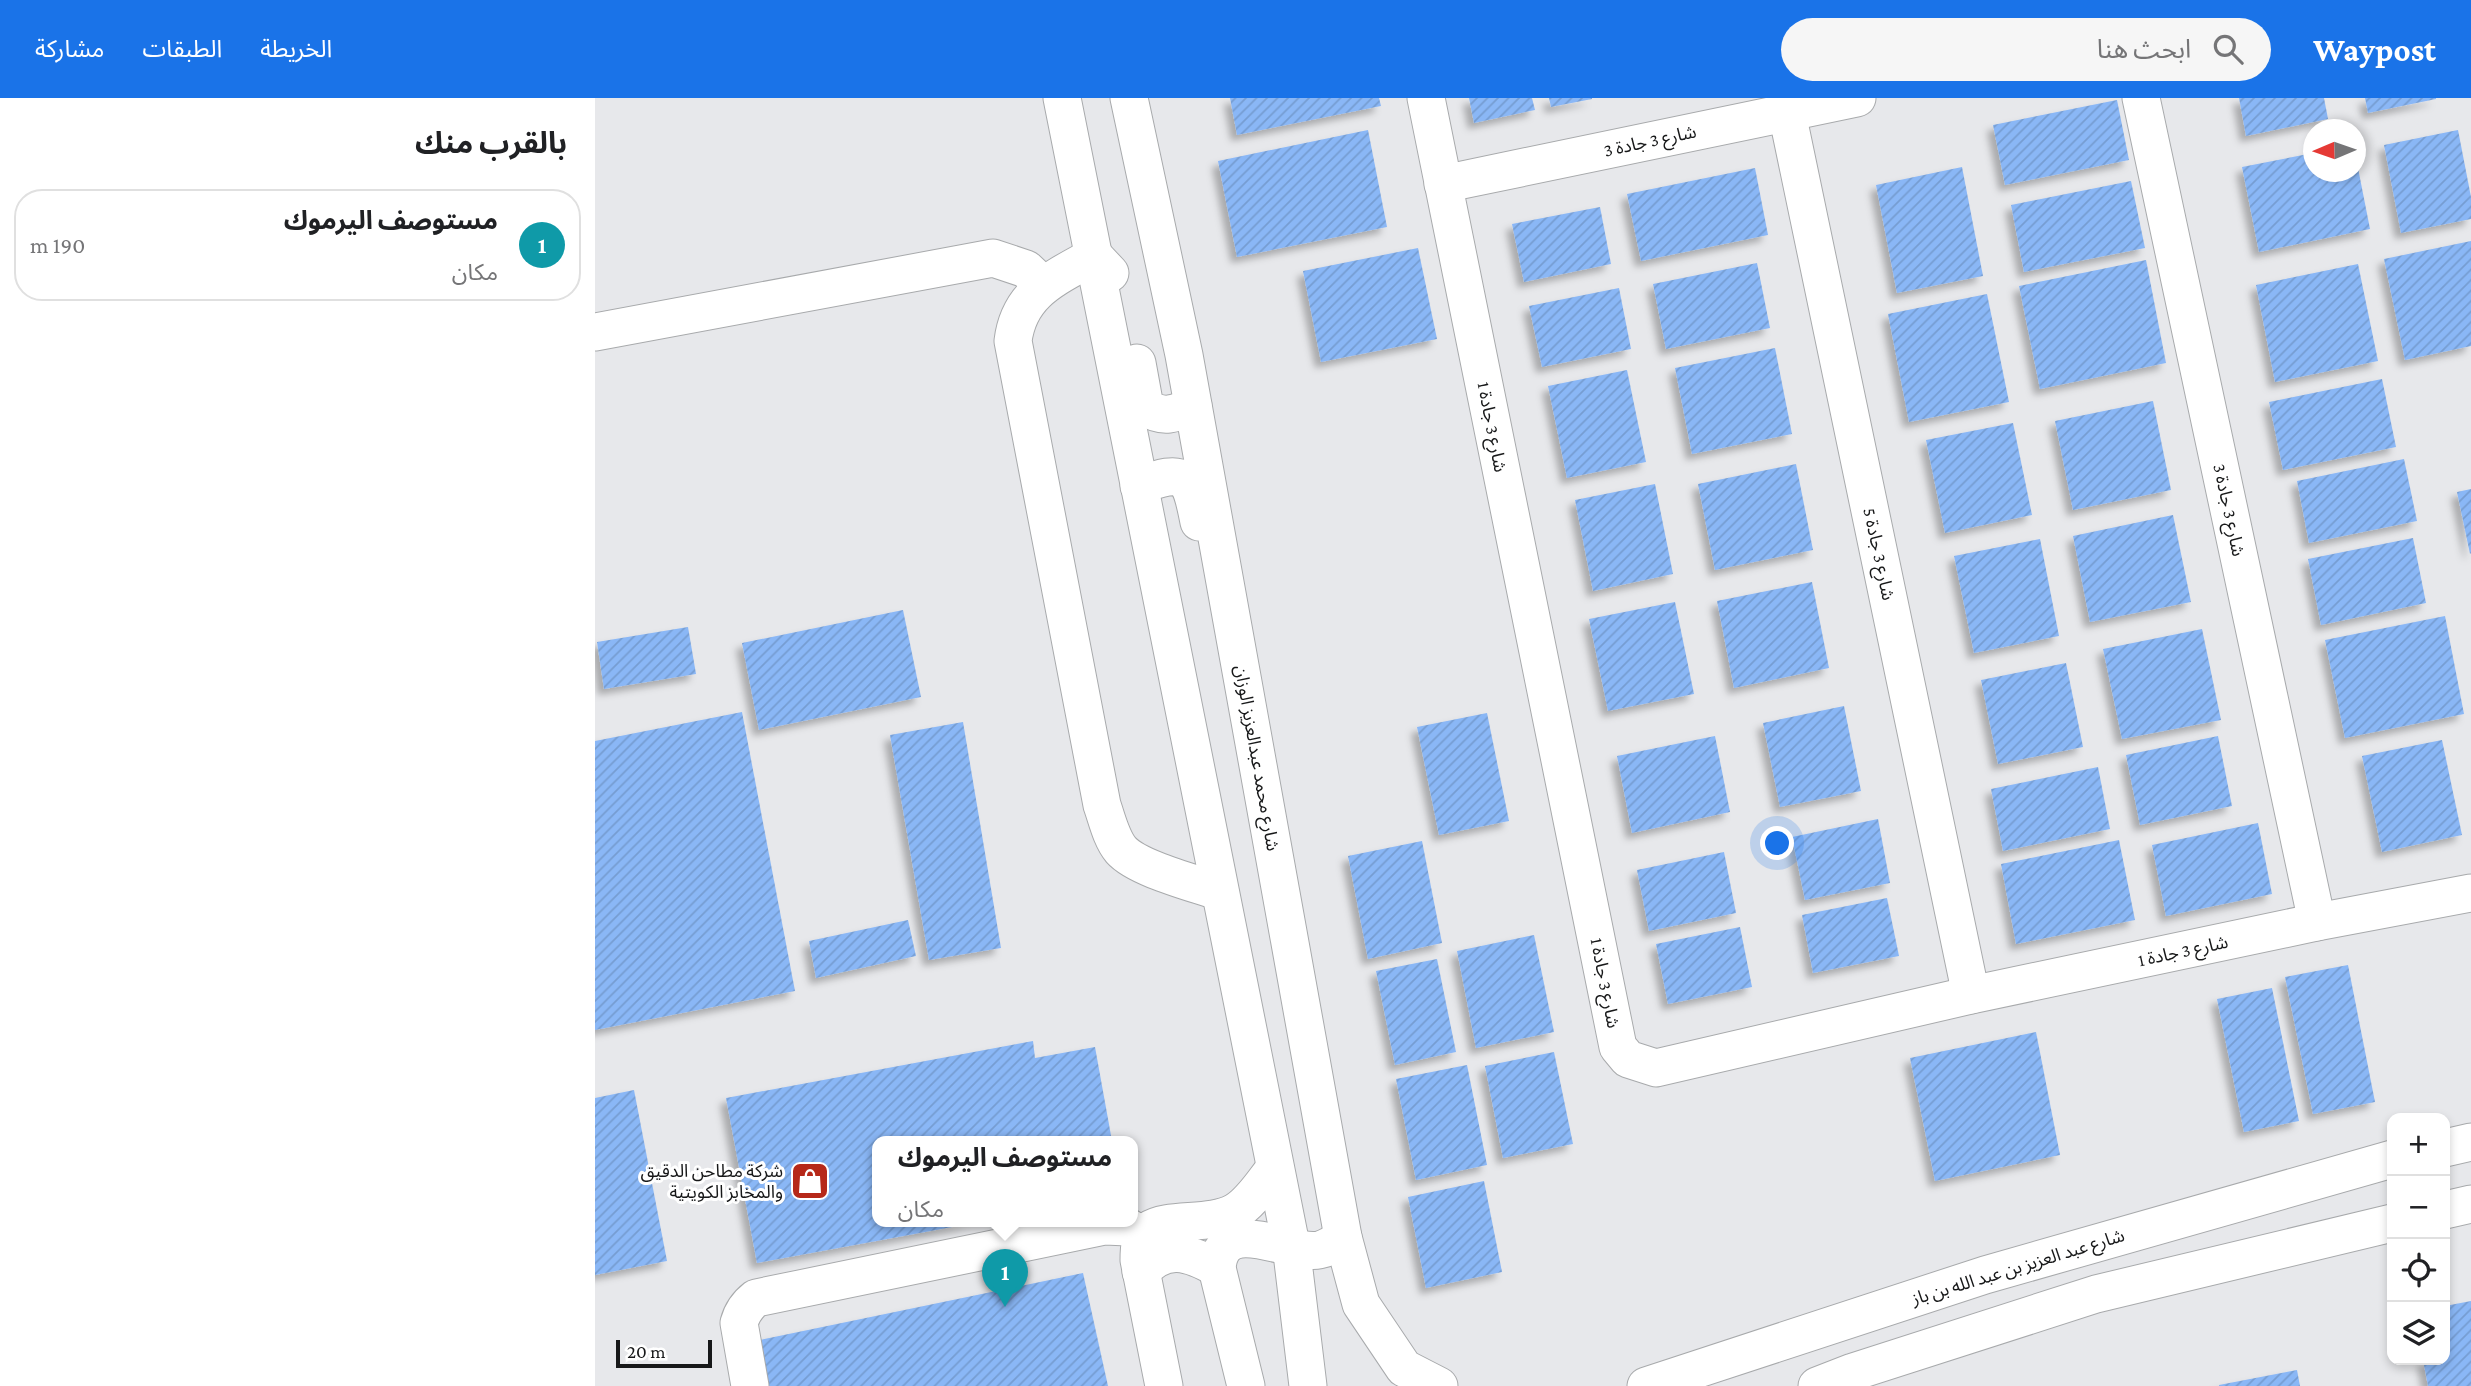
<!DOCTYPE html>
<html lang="ar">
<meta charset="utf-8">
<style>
body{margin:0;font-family:"Crimson Pro","Noto Sans Arabic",serif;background:#f6f6f6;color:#202124;direction:rtl}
.controls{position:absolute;right:21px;bottom:21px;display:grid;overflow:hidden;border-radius:14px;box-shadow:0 4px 10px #0003}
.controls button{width:63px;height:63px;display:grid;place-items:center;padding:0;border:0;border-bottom:2px solid #e0e0e0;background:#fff;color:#202124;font:35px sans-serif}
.compass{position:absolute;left:1708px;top:21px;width:63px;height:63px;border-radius:50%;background:#fff;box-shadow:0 4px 10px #0003;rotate:268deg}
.scale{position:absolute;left:21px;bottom:18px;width:96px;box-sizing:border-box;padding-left:7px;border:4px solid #171819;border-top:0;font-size:19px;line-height:24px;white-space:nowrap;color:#171819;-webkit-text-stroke:5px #fff;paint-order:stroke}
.you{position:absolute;left:1183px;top:746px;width:24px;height:24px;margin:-18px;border:5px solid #fff;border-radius:50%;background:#1a73e8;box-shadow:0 0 0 10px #1a73e833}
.badge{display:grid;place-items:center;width:46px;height:46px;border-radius:50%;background:#1a73e8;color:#fff;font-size:23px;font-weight:700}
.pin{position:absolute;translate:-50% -58px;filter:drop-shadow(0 2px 4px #0008)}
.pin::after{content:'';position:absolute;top:37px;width:24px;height:21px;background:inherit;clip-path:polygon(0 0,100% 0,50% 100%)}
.popup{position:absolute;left:277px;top:1038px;width:266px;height:91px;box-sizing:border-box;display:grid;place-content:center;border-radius:14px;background:#fff;filter:drop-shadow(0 2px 5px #0005);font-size:23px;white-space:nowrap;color:#757577}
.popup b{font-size:26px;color:#202124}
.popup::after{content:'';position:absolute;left:50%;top:100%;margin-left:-14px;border:14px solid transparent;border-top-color:#fff}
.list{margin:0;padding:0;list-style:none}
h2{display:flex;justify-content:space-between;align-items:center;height:91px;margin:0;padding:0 28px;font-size:30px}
h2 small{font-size:23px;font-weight:400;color:#757577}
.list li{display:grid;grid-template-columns:46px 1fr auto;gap:21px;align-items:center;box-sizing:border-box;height:112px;margin:0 14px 14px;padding:0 14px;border:2px solid #e0e0e0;border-radius:28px}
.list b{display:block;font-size:26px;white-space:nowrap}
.list p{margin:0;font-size:23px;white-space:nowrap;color:#757577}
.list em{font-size:23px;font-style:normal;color:#757577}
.icon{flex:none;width:38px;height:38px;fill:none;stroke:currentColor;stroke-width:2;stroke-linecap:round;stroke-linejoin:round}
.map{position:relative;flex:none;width:1876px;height:1288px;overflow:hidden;direction:ltr}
header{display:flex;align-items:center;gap:42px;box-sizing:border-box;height:98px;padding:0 35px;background:#1a73e8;color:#fff}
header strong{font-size:33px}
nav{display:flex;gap:38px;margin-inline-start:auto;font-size:24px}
.search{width:490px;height:63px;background:#f6f6f6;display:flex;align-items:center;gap:18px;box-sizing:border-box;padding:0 24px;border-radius:38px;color:#757577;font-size:26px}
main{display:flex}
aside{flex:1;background:#fff}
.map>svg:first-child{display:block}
</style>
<header>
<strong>Waypost</strong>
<div class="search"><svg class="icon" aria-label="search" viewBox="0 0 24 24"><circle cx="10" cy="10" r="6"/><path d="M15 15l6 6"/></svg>ابحث هنا</div>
<nav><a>الخريطة</a><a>الطبقات</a><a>مشاركة</a></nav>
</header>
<main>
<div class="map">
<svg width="1876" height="1288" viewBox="0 0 1876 1288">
<defs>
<pattern id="building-hatch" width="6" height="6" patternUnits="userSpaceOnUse" patternTransform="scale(1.75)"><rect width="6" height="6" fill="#8ab7f6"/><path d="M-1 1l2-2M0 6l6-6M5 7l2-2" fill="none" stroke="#769dd2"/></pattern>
<filter id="shadow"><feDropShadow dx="-6" dy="6" stdDeviation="3.5" flood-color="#0004"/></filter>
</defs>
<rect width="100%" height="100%" fill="#e7e8eb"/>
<g fill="url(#building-hatch)" filter="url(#shadow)">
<path d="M635,0h149l2,8 -144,29z"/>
<path d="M874,0h63l3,12 -61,13z"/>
<path d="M954,0h43v1l-41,8z"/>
<path d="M1644,0h85l4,21 -82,17z"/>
<path d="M1770,0h71v1l-68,14z"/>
<path d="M1522,2l12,60 -124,25 -12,-60z"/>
<path d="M773,32l19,97 -150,30 -19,-96z"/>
<path d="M1863,32l13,67v22l-70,14 -17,-88z"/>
<path d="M1718,55v19h42l2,-9 13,66 -111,23 -17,-85z"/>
<path d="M1367,69l21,109 -86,17 -21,-108z"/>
<path d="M1160,70l13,67 -127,26 -14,-67z"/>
<path d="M1536,83l14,67 -121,24 -13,-67z"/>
<path d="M1005,109l11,57 -87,18 -12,-58z"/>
<path d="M1876,143v105l-66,14 -21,-101z"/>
<path d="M823,150l19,91 -116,23 -18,-91z"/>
<path d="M1551,162l20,103 -126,26 -21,-103z"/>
<path d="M1162,165l13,65 -104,21 -13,-65z"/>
<path d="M1763,166l20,97 -103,21 -19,-97z"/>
<path d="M1024,190l12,61 -89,18 -13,-61z"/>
<path d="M1392,196l22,108 -100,20 -21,-108z"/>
<path d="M1180,250l17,86 -100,20 -17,-86z"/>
<path d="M1032,272l19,92 -79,16 -19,-92z"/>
<path d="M1787,281l14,68 -113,23 -14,-68z"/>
<path d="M1558,303l18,89 -98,20 -18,-89z"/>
<path d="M1418,325l19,92 -87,18 -19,-93z"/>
<path d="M1809,361l13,62 -108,22 -12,-62z"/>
<path d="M1201,366l17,86 -98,20 -17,-86z"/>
<path d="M1060,386l18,90 -80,17 -18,-91z"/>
<path d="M1876,391v64l-1,1 -13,-62z"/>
<path d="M1578,417l18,87 -101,20 -17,-86z"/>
<path d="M1818,440l13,65 -105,22 -13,-66z"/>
<path d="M1445,441l19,97 -85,17 -20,-97z"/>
<path d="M1217,484l17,86 -95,20 -17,-87z"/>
<path d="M1080,504l19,92 -86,17 -19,-92z"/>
<path d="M308,512l18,87 -162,33 -17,-87z"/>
<path d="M1850,518l19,98 -119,24 -20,-98z"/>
<path d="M93,529l8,47 -92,15 -7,-47z"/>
<path d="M1607,531l19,91 -99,19 -19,-90z"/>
<path d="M1471,565l17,84 -85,17 -17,-84z"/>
<path d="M1249,608l17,85 -81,16 -17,-84z"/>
<path d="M147,614l53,279 -200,39v-289z"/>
<path d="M892,615l22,108 -70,14 -22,-108z"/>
<path d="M368,624l38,226 -72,12 -39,-225z"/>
<path d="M1120,638l15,76 -98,21 -15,-77z"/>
<path d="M1623,638l14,70 -92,19 -14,-70z"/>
<path d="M1847,642l20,95 -80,17 -20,-96z"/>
<path d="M1503,669l12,62 -107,22 -12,-62z"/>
<path d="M1283,721l12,64 -85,17 -13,-63z"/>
<path d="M1663,725l14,71 -106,22 -14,-71z"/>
<path d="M1524,742l16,80 -119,24 -15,-80z"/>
<path d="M827,743l20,102 -74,16 -20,-103z"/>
<path d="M1129,754l12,61 -87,18 -12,-61z"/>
<path d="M1292,800l12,58 -86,17 -11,-58z"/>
<path d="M313,822l8,36 -100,22 -7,-37z"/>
<path d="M1145,829l12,60 -84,17 -12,-60z"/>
<path d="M939,837l20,97 -78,16 -19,-97z"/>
<path d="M842,861l19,93 -61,13 -19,-94z"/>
<path d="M1753,867l27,137 -62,12 -28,-137z"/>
<path d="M1677,890l27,133 -55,11 -27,-133z"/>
<path d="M1441,934l24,123 -125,26 -25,-123z"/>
<path d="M438,943l2,17 60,-11 17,94h-235v80l97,2 -217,40 -31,-165z"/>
<path d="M959,954l19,92 -70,14 -18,-92z"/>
<path d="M872,967l20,100 -71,15 -20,-101z"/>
<path d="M39,992l33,171 -72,14v-177z"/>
<path d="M889,1083l18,91 -76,16 -18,-91z"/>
<path d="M488,1175l25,113h-345l-8,-45z"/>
<path d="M1876,1203v85h-43l-5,-26h22v-54z"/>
<path d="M1702,1272l3,16h-81v-1z"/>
</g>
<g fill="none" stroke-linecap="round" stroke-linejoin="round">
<defs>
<g id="minor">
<path d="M467,0l229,1147 17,141"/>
<path d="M534,0l55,257 159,882 18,67 43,64 35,18"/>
<path d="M831,0l192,949 10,12 28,9 315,-73 346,-73 154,-29"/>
<path d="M1546,0l176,824"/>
<path d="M1192,15l184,882"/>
<path d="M848,86l414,-86"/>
<path d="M515,175l-16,-17c-39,22 -75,36 -81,85l89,464c5,14 9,33 19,45 17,19 74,33 99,42"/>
<path d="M0,234l398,-74 33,11 17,16"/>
<path d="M542,265l8,44c18,12 30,7 48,-1"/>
<path d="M544,388c47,-19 51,-10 60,36"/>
<path d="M1850,1050l26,-6"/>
<path d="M1850,1112l26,-6"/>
<path d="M546,1174c24,-28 48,-20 76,-4"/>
<path d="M155,1288l-11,-63c3,-11 8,-18 17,-25l349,-72 23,1 15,9"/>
<path d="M569,1288l-25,-126c0,-10 0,-24 10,-30 19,-13 61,-4 86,-18 16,-9 28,-29 40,-44"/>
<path d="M651,1288l-29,-118c5,-57 73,-12 102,-18 10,-2 16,-7 24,-13"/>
<path d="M1051,1288l339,-111 407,-116"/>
<path d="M1222,1288l36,-14 243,-78 296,-71"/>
</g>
</defs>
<use href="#minor" stroke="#a8aaac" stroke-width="39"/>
<use href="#minor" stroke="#fff" stroke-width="37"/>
</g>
<defs>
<symbol id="shop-square" viewBox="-11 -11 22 22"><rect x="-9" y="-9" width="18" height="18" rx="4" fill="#b62819" stroke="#fff"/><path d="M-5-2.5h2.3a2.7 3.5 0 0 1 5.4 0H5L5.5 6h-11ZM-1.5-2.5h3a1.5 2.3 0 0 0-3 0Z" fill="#fff"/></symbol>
</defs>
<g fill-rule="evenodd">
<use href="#shop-square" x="193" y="1061" width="44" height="44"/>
</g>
<g text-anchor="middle" stroke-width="6" stroke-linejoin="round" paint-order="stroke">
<g font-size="18" fill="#171819" stroke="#fff">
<text transform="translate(1055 43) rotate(-12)" y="6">شارع 3 جادة 3</text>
<text transform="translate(897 329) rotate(79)" y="6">شارع 3 جادة 1</text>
<text transform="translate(1634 412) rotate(78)" y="6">شارع 3 جادة 3</text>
<text transform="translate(1284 456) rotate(78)" y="6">شارع 3 جادة 5</text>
<text transform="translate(662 660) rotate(80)" y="6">شارع محمد عبدالعزيز الوزان</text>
<text transform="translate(1588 853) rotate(-12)" y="6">شارع 3 جادة 1</text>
<text transform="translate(1010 885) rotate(79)" y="6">شارع 3 جادة 1</text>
<text transform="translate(1423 1169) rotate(-17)" y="6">شارع عبد العزيز بن عبد الله بن باز</text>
</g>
<g font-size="18" fill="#171819" stroke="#fff" text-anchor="end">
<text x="188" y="1079">شركة مطاحن الدقيق<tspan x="188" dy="21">والمخابز الكويتية</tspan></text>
</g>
</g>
</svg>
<div class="controls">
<button>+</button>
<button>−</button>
<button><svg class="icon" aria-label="locate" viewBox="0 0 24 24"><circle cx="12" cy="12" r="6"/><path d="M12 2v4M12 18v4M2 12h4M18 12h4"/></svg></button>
<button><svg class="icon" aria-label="layers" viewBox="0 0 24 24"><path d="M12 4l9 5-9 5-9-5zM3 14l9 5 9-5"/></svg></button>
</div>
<svg class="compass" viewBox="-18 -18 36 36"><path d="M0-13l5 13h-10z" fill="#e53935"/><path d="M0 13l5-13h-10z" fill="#757577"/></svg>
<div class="scale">20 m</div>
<div class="you"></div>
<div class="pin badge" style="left:410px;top:1209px;background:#0f9aa8">1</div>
<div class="popup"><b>مستوصف اليرموك</b>مكان</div>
</div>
<aside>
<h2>بالقرب منك<small></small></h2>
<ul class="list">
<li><span class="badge" style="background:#0f9aa8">1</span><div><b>مستوصف اليرموك</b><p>مكان</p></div><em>190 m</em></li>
</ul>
</aside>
</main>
